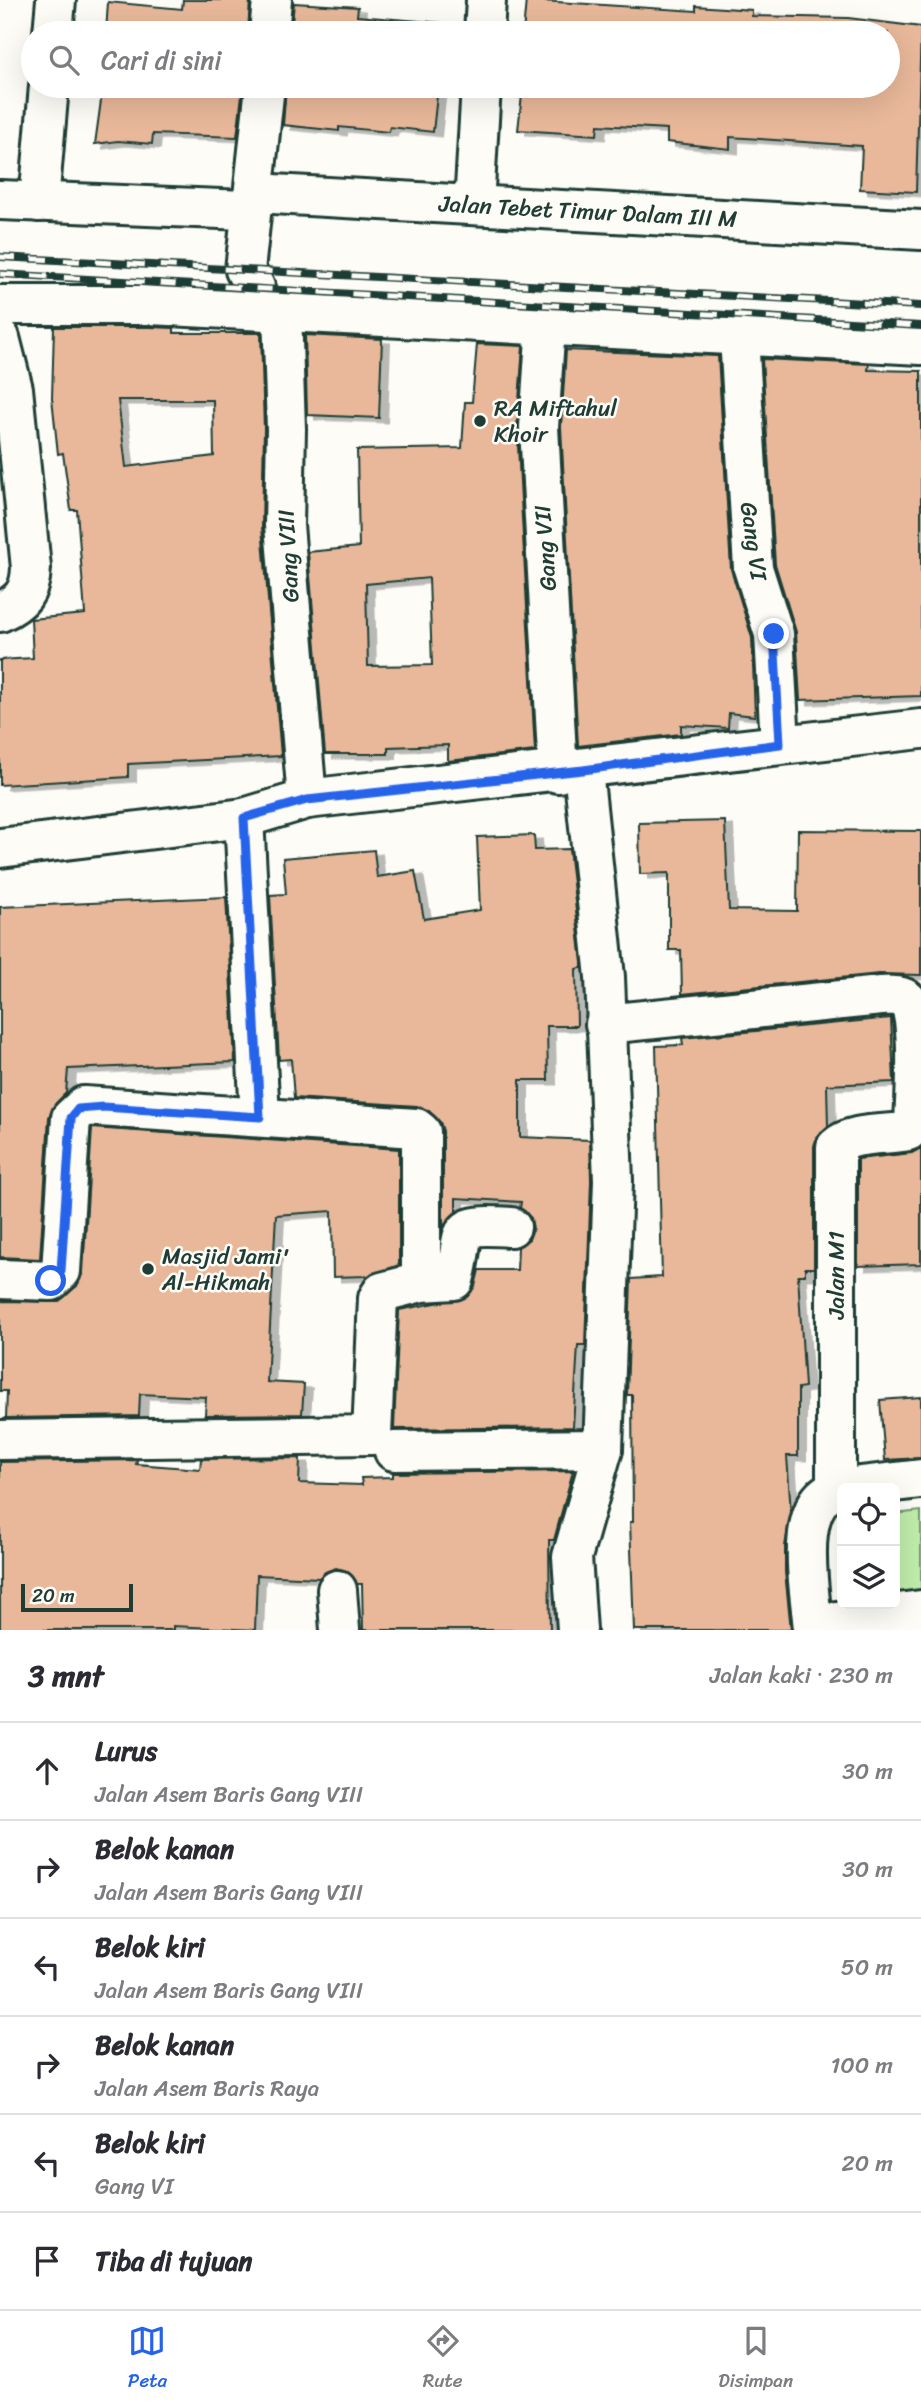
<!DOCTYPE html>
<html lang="id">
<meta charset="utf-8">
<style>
body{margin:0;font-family:Sriracha,sans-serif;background:#f2f2f3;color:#2b2b33}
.controls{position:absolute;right:21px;bottom:21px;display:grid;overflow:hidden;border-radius:10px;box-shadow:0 7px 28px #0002}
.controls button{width:63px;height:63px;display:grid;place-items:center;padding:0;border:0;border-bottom:2px solid #e1e1e2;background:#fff;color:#2b2b33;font:35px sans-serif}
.scale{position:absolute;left:21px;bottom:18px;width:112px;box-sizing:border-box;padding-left:7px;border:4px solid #1f3d34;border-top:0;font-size:19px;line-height:24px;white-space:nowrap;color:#1f3d34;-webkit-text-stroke:5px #fdfcf7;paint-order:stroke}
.stop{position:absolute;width:21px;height:21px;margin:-16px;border:5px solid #2563eb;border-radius:50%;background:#fff}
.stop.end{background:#2563eb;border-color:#fff;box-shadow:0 2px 7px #0008}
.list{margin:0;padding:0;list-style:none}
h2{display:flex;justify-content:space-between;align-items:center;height:91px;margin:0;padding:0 28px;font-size:30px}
h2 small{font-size:23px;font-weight:400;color:#7c7c81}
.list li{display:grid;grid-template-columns:46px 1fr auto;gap:21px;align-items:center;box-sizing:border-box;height:98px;padding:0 28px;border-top:2px solid #e1e1e2}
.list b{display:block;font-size:26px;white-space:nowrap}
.list p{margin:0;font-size:23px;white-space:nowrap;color:#7c7c81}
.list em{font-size:23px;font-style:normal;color:#7c7c81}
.icon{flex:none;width:38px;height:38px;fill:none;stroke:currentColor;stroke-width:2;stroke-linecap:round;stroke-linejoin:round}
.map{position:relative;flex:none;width:921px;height:1630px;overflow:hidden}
.search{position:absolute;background:#fff;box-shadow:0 7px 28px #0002;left:21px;right:21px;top:21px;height:77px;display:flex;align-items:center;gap:18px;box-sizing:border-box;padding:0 24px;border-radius:38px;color:#7c7c81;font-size:26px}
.sheet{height:679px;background:#fff}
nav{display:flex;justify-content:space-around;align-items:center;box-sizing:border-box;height:98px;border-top:2px solid #e1e1e2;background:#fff;font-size:19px;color:#7c7c81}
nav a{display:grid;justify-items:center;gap:4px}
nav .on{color:#2563eb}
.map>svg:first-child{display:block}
</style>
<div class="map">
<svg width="921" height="1630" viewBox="0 0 921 1630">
<defs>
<filter id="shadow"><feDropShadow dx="8" dy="4.5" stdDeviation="0" flood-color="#0004"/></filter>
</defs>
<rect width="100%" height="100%" fill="#fdfcf7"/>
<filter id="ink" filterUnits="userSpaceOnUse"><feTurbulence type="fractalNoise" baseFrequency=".0143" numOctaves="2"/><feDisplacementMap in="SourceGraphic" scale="14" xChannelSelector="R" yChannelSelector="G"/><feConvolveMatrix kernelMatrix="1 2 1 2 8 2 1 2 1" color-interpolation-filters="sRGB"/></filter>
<g filter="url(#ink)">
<path fill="#bfedab" stroke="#6f9570" stroke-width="2" d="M921,1511v83l-26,3v-83z"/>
<g fill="#e9b89a" stroke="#1f3d34" stroke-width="2" fill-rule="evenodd" filter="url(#shadow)">
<path d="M183,0h67l-2,33h-142l2,-31 74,7z"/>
<path d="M526,0l170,11v-5l56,4v6l96,2 73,9 -5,165 -56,-3 2,-43 -132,-9v12l-63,-7v-13l-69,-4 -1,10 -79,-5 5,-44h365v-53h-365z"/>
<path d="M294,3l64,4 -1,9 86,7 -1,10h-151z"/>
<path d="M103,86h140l-6,51 -84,-3 -1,10 -34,-3 -23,3z"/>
<path d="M286,86h152l-5,46 -43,-5 -1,5 -50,-5v4l-56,-6z"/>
<path d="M54,327h95l25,1v5h87l3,96 -2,98 19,229 -153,8v13l-128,8v-125l33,-2 -2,-39 54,-5 -8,-104h-6l-8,-57 -5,1 -6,-56zM118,400h95l1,56 -88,11z"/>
<path d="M305,335l77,4 -3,79 -72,-3z"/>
<path d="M477,344l46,2 -6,82 18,323 -87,10v-16l-60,2v7h-63l-17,-202 51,-5 -2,-97 105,-2 3,-46h7zM429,578l3,87 -64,1 -2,-82z"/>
<path d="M566,350l152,6 13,213 21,69 3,78 -26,-3 -1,15 -47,-3v9l-103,12 -17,-319z"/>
<path d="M762,359l107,5 -1,6 53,1v325l-121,4 -4,-68 -21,-68z"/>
<path d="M725,821l4,89 68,1 1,-81 123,1v144l-42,-1 -197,20 -1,-44h-12v-77l-29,1 -1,-51z"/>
<path d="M534,835l1,15 34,-1 13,114v5l-6,1 1,57h-30l1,54h-28v57l70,3 1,41 -6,164h-7l-5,82 -179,2 5,-119 68,-13 8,-11 4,-16h38l1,-23 11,-8 4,-10 -2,-11 -11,-10 1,-6 -65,-4v14l-13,16v-97l-3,-9 -11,-11 -12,-5 -123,-8 -3,-39 -12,1 -9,-165 16,-1 -3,-36 91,-8 3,27 38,-6 9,48 56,-9 -3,-73z"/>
<path d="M226,897l9,165 -167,7 -2,24 -10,10 -7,14 -9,142 -40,-2v-350z"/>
<path d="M891,1018l3,64 -67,3 1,41 -11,11 -3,9v122h-9v7h-7l7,112 -7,1v68h-11l4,56 -6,34v26l6,58h-157l-4,-108h3l-1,-127h-5l4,-116 31,-2 -6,-231 27,-1 -1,-7z"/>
<path d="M92,1128l307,21v116l-31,11 -35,1 -1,-66 -56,4 -9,167 37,2 -2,30 -97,1 1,-18 -66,-3 -1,22 -133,2 1,-27h-7v-90l58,1 19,-16 6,-14z"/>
<path d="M921,1148v116l-63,2v-107l54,-6z"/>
<path d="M921,1397v61l-36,2 -5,-60z"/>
<path d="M300,1458l-1,25 63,2 -1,-7 32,-1v-4l180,-2 -19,69h-5l1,90h-187l-1,-46h-5l-10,-13 -11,-3 -11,4 -6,6 -62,-3 -2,55 -82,-4v4h-173v-168l137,-2 -1,4 64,5 1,-10z"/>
</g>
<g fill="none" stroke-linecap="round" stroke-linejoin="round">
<defs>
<g id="street">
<path d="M53,33l3,-33"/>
<path d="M269,33l3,-33"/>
<path d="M484,33l2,-33"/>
<path d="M39,202l10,-116"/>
<path d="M474,205l7,-119"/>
<path d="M0,305h150l771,40"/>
<path d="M254,310l1,-23 -10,-17 20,-184"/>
<path d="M282,312l4,117 -2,96 23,274"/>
<path d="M546,323l-7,104 19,346"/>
<path d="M739,337l14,231 21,66 6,110"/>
<path d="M0,338l13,51 18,179c-1,24 -9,34 -31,44"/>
<path d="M244,818l16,299"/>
<path d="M605,1024l276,-28c8,0 20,-2 26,4 14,14 8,101 7,122l-6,9c-22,5 -55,0 -72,16v342"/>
<path d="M0,1279l51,2 10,-10 10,-153 13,-12 332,22 5,4v150"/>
<path d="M0,1440l372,-5 6,-137 4,-6 39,-10 33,-2c14,-50 -6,-57 57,-53"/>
<path d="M394,1451l209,-2"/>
<path d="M843,1488l78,-9"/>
<path d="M337,1590l3,40"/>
<path d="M813,1624l108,-14"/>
<path d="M577,1630l-5,-73 31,-108 10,-268 -8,-204 -22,-207"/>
<path d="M813,1630c-2,-35 -24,-135 29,-142"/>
</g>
<g id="secondary">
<path d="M0,200l245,10 10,-17 666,37"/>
<path d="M0,848l244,-30 63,-19 614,-70"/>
</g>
</defs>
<use href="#street" stroke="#1f3d34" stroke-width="44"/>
<use href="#secondary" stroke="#1f3d34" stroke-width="44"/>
<use href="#street" stroke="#fdfcf7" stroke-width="38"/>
<use href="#secondary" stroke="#fdfcf7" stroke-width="38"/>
<defs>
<g id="rail">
<path d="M0,257l921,49"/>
<path d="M0,274l921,52"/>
</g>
</defs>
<use href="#rail" stroke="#1f3d34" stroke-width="8"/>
<use href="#rail" stroke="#fdfcf7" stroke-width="5" stroke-dasharray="16" stroke-linecap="butt"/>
</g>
</g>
<g fill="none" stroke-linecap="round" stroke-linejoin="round" filter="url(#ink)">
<path stroke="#2563eb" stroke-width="9" d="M51,1281l10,-10 10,-153 7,-9 25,-2 157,10 -16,-299 63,-18 276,-30 197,-26 -6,-110"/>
</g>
<g fill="#1f3d34" stroke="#fdfcf7" stroke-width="2.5">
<circle cx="480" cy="421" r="7"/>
<circle cx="148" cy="1269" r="7"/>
</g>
<g text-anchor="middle" stroke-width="5" stroke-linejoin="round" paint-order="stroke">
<g font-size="23" fill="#1f3d34" stroke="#fdfcf7">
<text transform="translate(588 211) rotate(3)" y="8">Jalan Tebet Timur Dalam III M</text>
<text transform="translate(754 541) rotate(82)" y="8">Gang VI</text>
<text transform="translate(545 548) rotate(-94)" y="8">Gang VII</text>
<text transform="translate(288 556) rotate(-93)" y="8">Gang VIII</text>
<text transform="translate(836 1275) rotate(-90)" y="8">Jalan M1</text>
</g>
<g font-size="23" fill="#1f3d34" stroke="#fdfcf7" text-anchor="start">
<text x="494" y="416">RA Miftahul<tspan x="494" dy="26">Khoir</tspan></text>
<text x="162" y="1264">Masjid Jami'<tspan x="162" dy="26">Al-Hikmah</tspan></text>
</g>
</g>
</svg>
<div class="controls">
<button><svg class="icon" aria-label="locate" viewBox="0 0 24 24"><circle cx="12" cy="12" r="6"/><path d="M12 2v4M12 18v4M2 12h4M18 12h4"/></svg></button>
<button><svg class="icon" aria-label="layers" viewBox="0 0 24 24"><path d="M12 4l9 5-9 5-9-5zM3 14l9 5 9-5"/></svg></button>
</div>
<div class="scale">20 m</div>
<div class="stop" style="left:51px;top:1281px"></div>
<div class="stop end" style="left:774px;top:634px"></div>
<div class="search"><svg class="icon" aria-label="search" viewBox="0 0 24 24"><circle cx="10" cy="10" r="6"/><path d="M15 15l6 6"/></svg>Cari di sini</div>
</div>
<section class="sheet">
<h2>3 mnt<small>Jalan kaki · 230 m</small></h2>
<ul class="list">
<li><svg class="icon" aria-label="ahead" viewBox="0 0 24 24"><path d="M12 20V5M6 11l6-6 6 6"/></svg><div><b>Lurus</b><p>Jalan Asem Baris Gang VIII</p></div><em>30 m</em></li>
<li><svg class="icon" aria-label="right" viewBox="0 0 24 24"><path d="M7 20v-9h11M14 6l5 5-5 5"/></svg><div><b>Belok kanan</b><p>Jalan Asem Baris Gang VIII</p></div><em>30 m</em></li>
<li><svg class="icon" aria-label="left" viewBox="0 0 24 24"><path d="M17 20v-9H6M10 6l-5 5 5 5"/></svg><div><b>Belok kiri</b><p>Jalan Asem Baris Gang VIII</p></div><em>50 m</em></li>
<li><svg class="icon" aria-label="right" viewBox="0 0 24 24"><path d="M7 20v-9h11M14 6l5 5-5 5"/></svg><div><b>Belok kanan</b><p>Jalan Asem Baris Raya</p></div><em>100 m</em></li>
<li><svg class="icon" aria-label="left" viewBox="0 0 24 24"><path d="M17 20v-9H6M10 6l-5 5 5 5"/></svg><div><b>Belok kiri</b><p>Gang VI</p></div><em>20 m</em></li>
<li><svg class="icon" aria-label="arrive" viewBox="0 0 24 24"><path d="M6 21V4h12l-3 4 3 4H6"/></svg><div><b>Tiba di tujuan</b></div></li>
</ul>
</section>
<nav>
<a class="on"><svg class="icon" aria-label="map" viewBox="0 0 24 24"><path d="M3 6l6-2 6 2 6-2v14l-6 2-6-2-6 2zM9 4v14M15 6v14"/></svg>Peta</a>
<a><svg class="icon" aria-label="directions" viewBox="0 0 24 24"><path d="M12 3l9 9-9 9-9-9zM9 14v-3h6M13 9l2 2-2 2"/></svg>Rute</a>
<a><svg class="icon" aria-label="saved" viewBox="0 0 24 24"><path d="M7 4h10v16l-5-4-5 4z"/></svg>Disimpan</a>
</nav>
